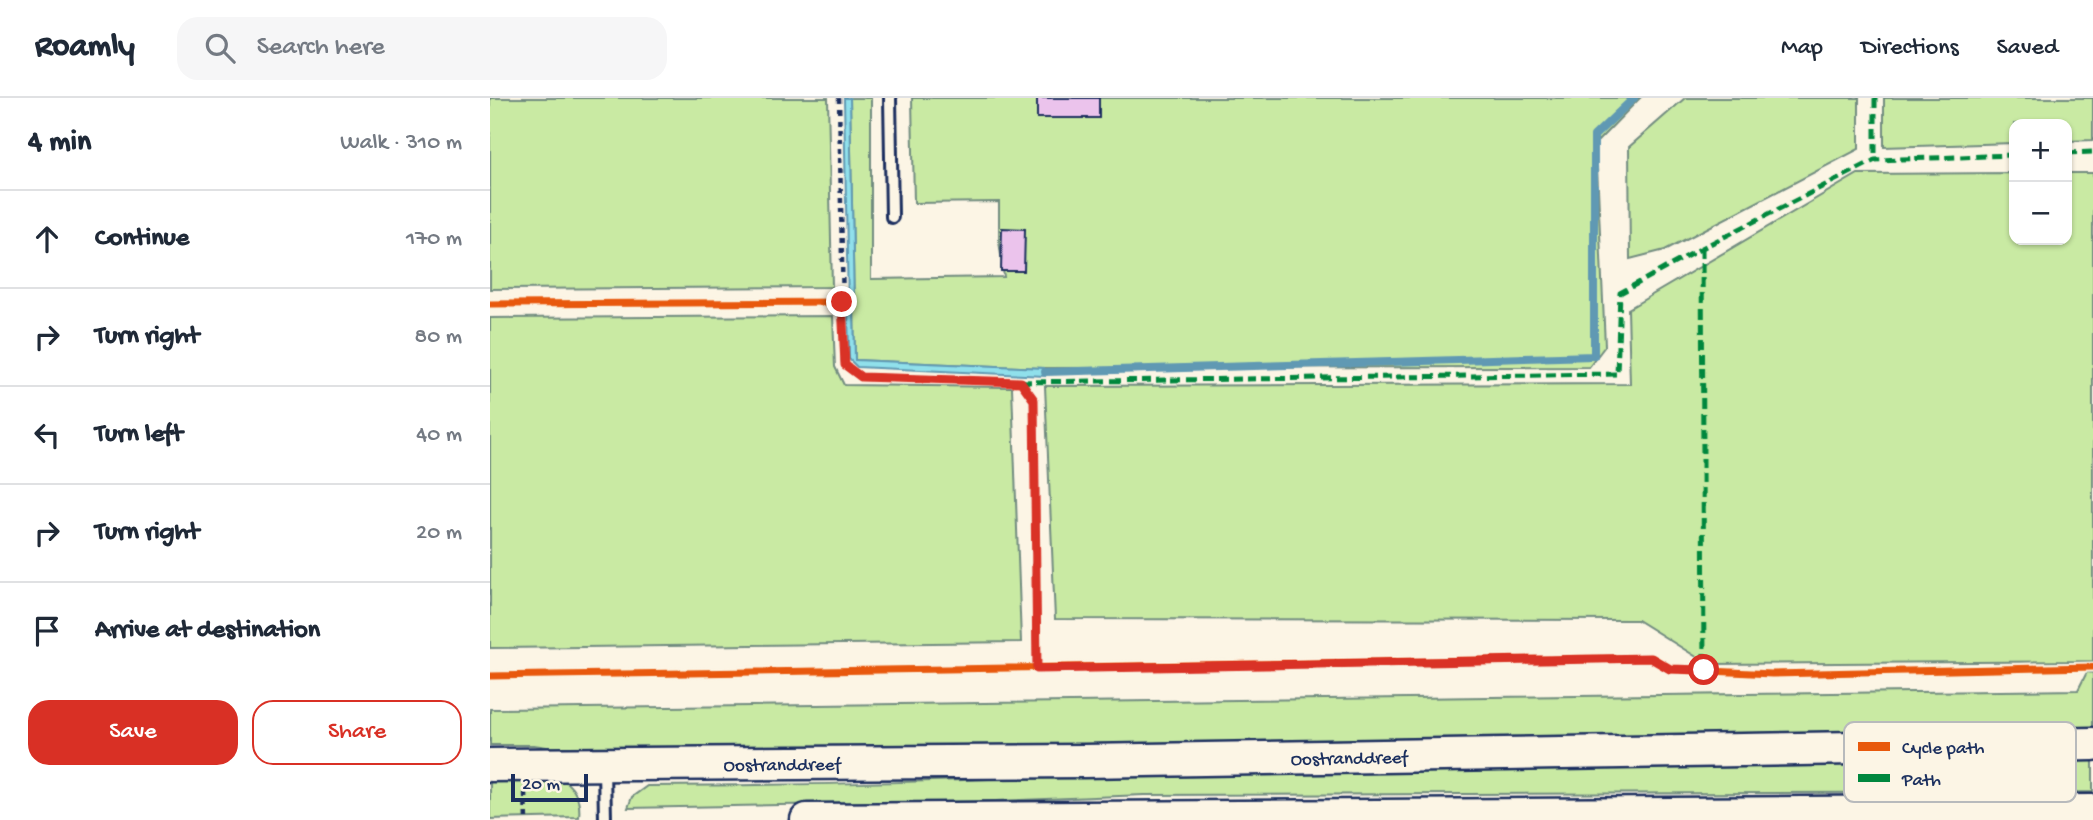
<!DOCTYPE html>
<meta charset="utf-8">
<style>
body{margin:0;font-family:"Gochi Hand",sans-serif;background:#f6f6f7;color:#1f2937}
.controls{position:absolute;right:21px;top:21px;display:grid;overflow:hidden;border-radius:14px;box-shadow:0 2px 5px #0004}
.controls button{width:63px;height:63px;display:grid;place-items:center;padding:0;border:0;border-bottom:2px solid #e0e1e3;background:#fff;color:#1f2937;font:35px sans-serif}
.scale{position:absolute;left:21px;bottom:18px;width:77px;box-sizing:border-box;padding-left:7px;border:4px solid #1b2f5e;border-top:0;font-size:19px;line-height:24px;white-space:nowrap;color:#1b2f5e;-webkit-text-stroke:5px #fcf5e5;paint-order:stroke}
.stop{position:absolute;width:21px;height:21px;margin:-16px;border:5px solid #d93025;border-radius:50%;background:#fff}
.stop.end{background:#d93025;border-color:#fff;box-shadow:0 2px 7px #0008}
.list{margin:0;padding:0;list-style:none}
h2{display:flex;justify-content:space-between;align-items:center;height:91px;margin:0;padding:0 28px;font-size:30px}
h2 small{font-size:23px;font-weight:400;color:#747a83}
.list li{display:grid;grid-template-columns:46px 1fr auto;gap:21px;align-items:center;box-sizing:border-box;height:98px;padding:0 28px;border-top:2px solid #e0e1e3}
.list b{display:block;font-size:26px;white-space:nowrap}
.list em{font-size:23px;font-style:normal;color:#747a83}
.actions{display:flex;gap:14px;padding:21px 28px}
.actions a{flex:1;padding:16px 0;border:2px solid #d93025;border-radius:21px;text-align:center;font-size:24px;color:#d93025}
.actions .main{background:#d93025;color:#fff}
.icon{flex:none;width:38px;height:38px;fill:none;stroke:currentColor;stroke-width:2;stroke-linecap:round;stroke-linejoin:round}
.map{position:relative;flex:none;width:1603px;height:722px;overflow:hidden}
header{display:flex;align-items:center;gap:42px;box-sizing:border-box;height:98px;padding:0 35px;background:#fff;border-bottom:2px solid #e0e1e3}
header strong{font-size:33px}
nav{display:flex;gap:38px;margin-inline-start:auto;font-size:24px}
.search{width:490px;height:63px;background:#f6f6f7;display:flex;align-items:center;gap:18px;box-sizing:border-box;padding:0 24px;border-radius:21px;color:#747a83;font-size:26px}
main{display:flex}
aside{flex:1;background:#fff}
.map>svg:first-child{display:block}
</style>
<header>
<strong>Roamly</strong>
<div class="search"><svg class="icon" aria-label="search" viewBox="0 0 24 24"><circle cx="10" cy="10" r="6"/><path d="M15 15l6 6"/></svg>Search here</div>
<nav><a>Map</a><a>Directions</a><a>Saved</a></nav>
</header>
<main>
<aside>
<h2>4 min<small>Walk · 310 m</small></h2>
<ul class="list">
<li><svg class="icon" aria-label="ahead" viewBox="0 0 24 24"><path d="M12 20V5M6 11l6-6 6 6"/></svg><div><b>Continue</b></div><em>170 m</em></li>
<li><svg class="icon" aria-label="right" viewBox="0 0 24 24"><path d="M7 20v-9h11M14 6l5 5-5 5"/></svg><div><b>Turn right</b></div><em>80 m</em></li>
<li><svg class="icon" aria-label="left" viewBox="0 0 24 24"><path d="M17 20v-9H6M10 6l-5 5 5 5"/></svg><div><b>Turn left</b></div><em>40 m</em></li>
<li><svg class="icon" aria-label="right" viewBox="0 0 24 24"><path d="M7 20v-9h11M14 6l5 5-5 5"/></svg><div><b>Turn right</b></div><em>20 m</em></li>
<li><svg class="icon" aria-label="arrive" viewBox="0 0 24 24"><path d="M6 21V4h12l-3 4 3 4H6"/></svg><div><b>Arrive at destination</b></div></li>
</ul>
<div class="actions"><a class="main">Save</a><a>Share</a></div>
</aside>
<div class="map">
<svg width="1603" height="722" viewBox="0 0 1603 722">
<rect width="100%" height="100%" fill="#fcf5e5"/>
<filter id="ink" filterUnits="userSpaceOnUse"><feTurbulence type="fractalNoise" baseFrequency=".0143" numOctaves="2"/><feDisplacementMap in="SourceGraphic" scale="14" xChannelSelector="R" yChannelSelector="G"/><feConvolveMatrix kernelMatrix="1 2 1 2 8 2 1 2 1" color-interpolation-filters="sRGB"/></filter>
<g filter="url(#ink)">
<g fill="#c9eaa3" stroke="#728c80" stroke-width="2">
<path d="M0,0h338l4,189 -342,2z"/>
<path d="M360,0h21v181l133,-2 -5,-36v-39l-85,1 -2,-105h728l-44,45 9,203 -16,21 -545,1 -189,-8z"/>
<path d="M1195,0h174v51l-194,101 -35,9 -1,-112z"/>
<path d="M1394,0h209v42l-26,1v-17h-53v19l-130,4z"/>
<path d="M1524,75v67h53v-67h26v488l-385,3 -71,-44 -582,-1 -10,-233 585,-2 -2,-75 230,-135z"/>
<path d="M343,218l2,51 9,18 168,2 9,255 -531,6v-330z"/>
<path d="M1597,574l6,1v56l-702,10 -305,15 -481,2 -71,-11h-44v-36c529,-5 1058,-15 1588,-19z"/>
<path d="M1603,651v43l-949,3 -149,6 -367,7 4,-11 15,-11c169,-1 336,-4 504,-16z"/>
<path d="M0,676l70,4c15,9 21,22 19,39l-89,2z"/>
</g>
<path fill="#90e0eb" stroke="#6199b3" stroke-width="2" d="M354,0h6l5,262 189,8 1,8 -188,-9 -8,-8z"/>
<g fill="none" stroke-linecap="round" stroke-linejoin="round">
<path stroke="#6199b3" stroke-width="8" d="M555,274l549,-16v-220l40,-38"/>
</g>
<g fill="#ebc3ec" stroke="#1b2f5e" stroke-width="2">
<rect x="547" y="0" width="62" height="20"/>
<path d="M512,130l23,1 -1,42h-23z"/>
</g>
<g fill="none" stroke-linecap="round" stroke-linejoin="round">
<defs>
<g id="lane">
<path d="M400,0l2,119"/>
<path d="M114,669l1,53"/>
</g>
<g id="secondary">
<path id="s1" d="M0,667l594,-4 1009,-17"/>
<path d="M317,722l1286,-9"/>
</g>
</defs>
<use href="#lane" stroke="#1b2f5e" stroke-width="16"/>
<use href="#secondary" stroke="#1b2f5e" stroke-width="37"/>
<g stroke="#1b2f5e" stroke-width="4.5" stroke-dasharray="5 5" stroke-linecap="butt">
<path d="M349,0l5,267 17,12 160,5 13,18 3,269"/>
<path d="M35,695l1,27"/>
</g>
<use href="#lane" stroke="#fcf5e5" stroke-width="10"/>
<use href="#secondary" stroke="#fcf5e5" stroke-width="32"/>
<g stroke="#00873e" stroke-width="5" stroke-dasharray="10 5" stroke-linecap="butt">
<path d="M1385,0v62"/>
<path d="M1577,55l26,-1"/>
<path d="M1212,150l2,422"/>
<path d="M531,284l596,-8 3,-81 82,-45 173,-88 139,-5"/>
</g>
<defs>
<g id="cycleway">
<path d="M0,206l352,-2"/>
<path d="M0,578l1162,-18 18,11 102,5 321,-7"/>
</g>
</defs>
<use href="#cycleway" stroke="#fcf5e5" stroke-width="11"/>
<use href="#cycleway" stroke="#e8590c" stroke-width="7"/>
</g>
</g>
<g fill="none" stroke-linecap="round" stroke-linejoin="round" filter="url(#ink)">
<path stroke="#d93025" stroke-width="9" d="M352,204l3,63 16,12 160,5 13,18 3,269 614,-11 19,11 34,1"/>
</g>
<g text-anchor="middle" stroke-width="6" stroke-linejoin="round" paint-order="stroke">
<g font-size="19" fill="#1b2f5e" stroke="#fcf5e5">
<text dy="7" stroke="none"><textPath href="#s1" startOffset="859">Oostranddreef</textPath></text>
<text dy="7" stroke="none"><textPath href="#s1" startOffset="292">Oostranddreef</textPath></text>
</g>
</g>
<rect x="1354" y="624" width="232" height="80" rx="10" fill="#fcf5e5" stroke="#b8babc" stroke-width="2"/>
<rect x="1368" y="644" width="32" height="9" fill="#e8590c"/>
<rect x="1368" y="676" width="32" height="8" fill="#00873e"/>
<g font-size="19" fill="#1b2f5e">
<text x="1412" y="655">Cycle path</text>
<text x="1412" y="687">Path</text>
</g>
</svg>
<div class="controls">
<button>+</button>
<button>−</button>
</div>
<div class="scale">20 m</div>
<div class="stop" style="left:1214px;top:572px"></div>
<div class="stop end" style="left:352px;top:204px"></div>
</div>
</main>
